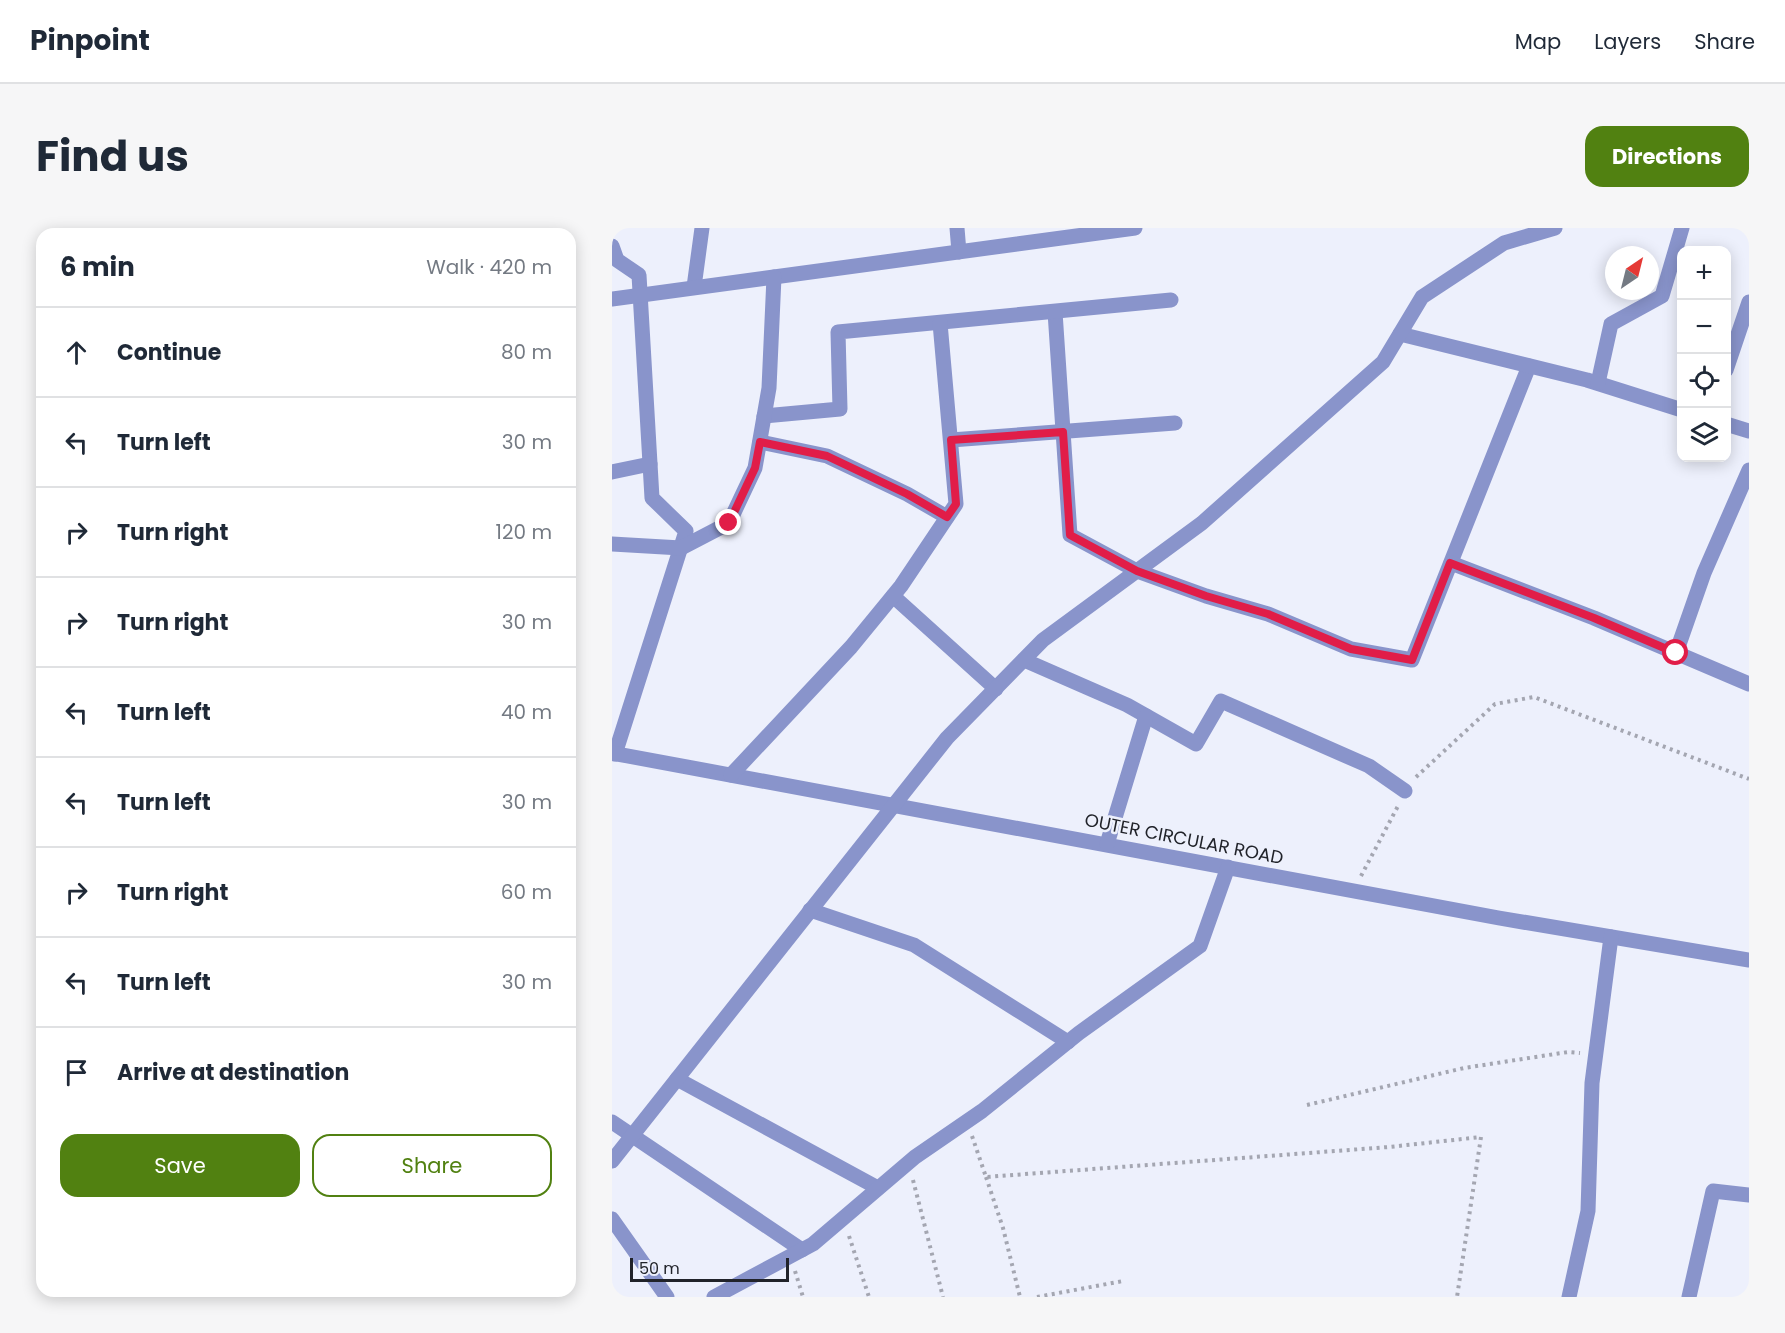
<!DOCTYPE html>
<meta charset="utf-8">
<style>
body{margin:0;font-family:Poppins,sans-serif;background:#f6f6f7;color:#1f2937}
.controls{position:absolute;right:18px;top:18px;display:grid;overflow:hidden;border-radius:12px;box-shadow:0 3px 15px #0003}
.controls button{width:54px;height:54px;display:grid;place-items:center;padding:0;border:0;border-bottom:2px solid #e0e1e3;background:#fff;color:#1f2937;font:30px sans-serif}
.compass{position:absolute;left:993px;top:18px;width:54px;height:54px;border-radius:50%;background:#fff;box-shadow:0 3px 15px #0003;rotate:35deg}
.scale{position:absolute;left:18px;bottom:15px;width:159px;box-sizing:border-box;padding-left:6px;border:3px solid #21232a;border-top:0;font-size:16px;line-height:21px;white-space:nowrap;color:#21232a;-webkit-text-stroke:4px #edf0fc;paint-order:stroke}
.stop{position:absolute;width:18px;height:18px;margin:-14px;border:4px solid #e11d48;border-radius:50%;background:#fff}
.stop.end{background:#e11d48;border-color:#fff;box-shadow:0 2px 6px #0008}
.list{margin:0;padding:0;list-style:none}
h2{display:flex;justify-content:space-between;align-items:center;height:78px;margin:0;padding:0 24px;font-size:26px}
h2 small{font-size:20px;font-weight:400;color:#747a83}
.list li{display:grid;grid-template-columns:39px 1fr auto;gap:18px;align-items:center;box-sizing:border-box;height:90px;padding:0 24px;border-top:2px solid #e0e1e3}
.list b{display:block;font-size:22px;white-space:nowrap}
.list em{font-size:20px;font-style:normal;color:#747a83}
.actions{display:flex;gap:12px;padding:18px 24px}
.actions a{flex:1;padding:14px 0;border:2px solid #518111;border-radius:18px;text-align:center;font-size:21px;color:#518111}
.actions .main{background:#518111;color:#fff}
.icon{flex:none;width:33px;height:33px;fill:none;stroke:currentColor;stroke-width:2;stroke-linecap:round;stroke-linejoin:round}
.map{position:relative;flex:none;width:1137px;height:1069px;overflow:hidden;border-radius:18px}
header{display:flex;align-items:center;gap:36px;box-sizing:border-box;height:84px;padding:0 30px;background:#fff;border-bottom:2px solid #e0e1e3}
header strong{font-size:28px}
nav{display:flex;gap:33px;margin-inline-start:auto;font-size:21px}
.intro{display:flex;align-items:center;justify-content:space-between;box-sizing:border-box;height:144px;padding:0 36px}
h1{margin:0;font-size:42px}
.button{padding:15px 27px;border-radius:18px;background:#518111;color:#fff;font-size:21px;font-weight:700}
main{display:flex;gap:36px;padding:0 36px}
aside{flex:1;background:#fff;border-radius:18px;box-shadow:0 3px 15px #0003}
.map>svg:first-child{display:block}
</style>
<header>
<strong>Pinpoint</strong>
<nav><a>Map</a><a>Layers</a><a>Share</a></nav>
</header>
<div class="intro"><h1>Find us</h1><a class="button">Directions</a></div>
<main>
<aside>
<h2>6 min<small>Walk · 420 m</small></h2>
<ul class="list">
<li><svg class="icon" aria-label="ahead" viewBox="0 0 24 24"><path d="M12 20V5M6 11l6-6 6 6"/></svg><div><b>Continue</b></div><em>80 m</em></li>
<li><svg class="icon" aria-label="left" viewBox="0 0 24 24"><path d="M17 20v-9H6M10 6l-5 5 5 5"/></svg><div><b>Turn left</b></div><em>30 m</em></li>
<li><svg class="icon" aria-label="right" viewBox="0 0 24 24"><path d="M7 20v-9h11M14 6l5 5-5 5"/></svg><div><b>Turn right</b></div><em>120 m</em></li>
<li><svg class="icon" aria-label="right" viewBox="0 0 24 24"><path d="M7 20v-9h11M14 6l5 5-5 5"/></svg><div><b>Turn right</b></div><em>30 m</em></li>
<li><svg class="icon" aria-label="left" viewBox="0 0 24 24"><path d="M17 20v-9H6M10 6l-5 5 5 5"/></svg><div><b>Turn left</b></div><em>40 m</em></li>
<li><svg class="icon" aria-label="left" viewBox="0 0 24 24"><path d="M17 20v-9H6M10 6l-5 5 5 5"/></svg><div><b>Turn left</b></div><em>30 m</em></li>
<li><svg class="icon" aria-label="right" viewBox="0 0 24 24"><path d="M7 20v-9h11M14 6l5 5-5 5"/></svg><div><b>Turn right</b></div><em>60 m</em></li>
<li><svg class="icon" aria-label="left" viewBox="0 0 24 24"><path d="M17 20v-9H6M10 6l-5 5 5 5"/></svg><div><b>Turn left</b></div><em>30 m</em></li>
<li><svg class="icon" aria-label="arrive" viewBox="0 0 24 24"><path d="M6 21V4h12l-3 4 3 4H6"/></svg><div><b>Arrive at destination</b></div></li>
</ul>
<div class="actions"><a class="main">Save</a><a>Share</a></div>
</aside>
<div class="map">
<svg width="1137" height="1069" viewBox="0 0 1137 1069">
<rect width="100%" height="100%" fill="#edf0fc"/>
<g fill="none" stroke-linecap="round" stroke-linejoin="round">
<g stroke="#a4a6b1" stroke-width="4" stroke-dasharray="3 4.5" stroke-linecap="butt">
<path d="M804,549l79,-73 39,-7 215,82"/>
<path d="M749,648l37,-70"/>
<path d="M695,877l157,-37 104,-16 12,1"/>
<path d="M360,908l14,41 403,-30 92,-10 -24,160"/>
<path d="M374,949l17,51 17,69"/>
<path d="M301,952l30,117"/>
<path d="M237,1008l20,61"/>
<path d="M183,1043l8,26"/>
<path d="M425,1069l86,-16"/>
</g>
<g stroke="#8994cb" stroke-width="15">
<path d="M345,0l2,24"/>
<path d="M0,18l5,14 22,15 13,223 34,33 -71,223"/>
<path d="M82,59l8,-59"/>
<path d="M0,71l523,-71"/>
<path d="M443,84l15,223 67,36 69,25 62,18 83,35 61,11 117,-294"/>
<path d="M788,106l187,46 95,30"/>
<path d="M1114,142l23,-68"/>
<path d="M986,155l13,-59 51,-28 20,-68"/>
<path d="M152,188l76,-7 -2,-77 333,-32"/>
<path d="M1114,196l23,7"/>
<path d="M339,212l224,-17"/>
<path d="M148,214l67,14 80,38 40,23"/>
<path d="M0,244l38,-8"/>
<path d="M0,316l69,4 48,-25 26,-55 14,-80 5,-111"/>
<path d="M839,335l143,55 155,66"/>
<path d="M281,368l103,93"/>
<path d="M1064,425l28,-80 45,-103"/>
<path d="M412,432l103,45 69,39 25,-43 148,65 36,25"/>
<path d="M0,525l887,165 250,42"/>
<path d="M119,547l120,-128 50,-61 55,-82 -16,-181"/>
<path d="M495,616l39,-128"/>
<path d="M198,682l104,35 154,97"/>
<path d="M65,851l201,109"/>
<path d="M0,894l190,128"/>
<path d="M0,933l335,-423 96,-98 159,-117 181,-161 39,-65 82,-54 51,-15"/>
<path d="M0,991l55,78"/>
<path d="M102,1069l99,-53 102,-87 67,-46 97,-78 121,-87 28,-79"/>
<path d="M957,1069l19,-86 4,-128 19,-146"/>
<path d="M1077,1069l24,-106 36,4"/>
</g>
</g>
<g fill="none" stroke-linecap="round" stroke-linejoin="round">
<path stroke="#e11d48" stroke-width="8" d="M117,295l26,-55 5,-26 67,14 80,38 40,23 9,-13 -5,-64 112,-8 7,103 67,36 69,25 62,18 83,35 61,11 38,-97 144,55 82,35"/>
</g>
<g text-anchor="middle" stroke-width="5" stroke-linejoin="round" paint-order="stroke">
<g font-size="18" fill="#21232a" stroke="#edf0fc">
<text transform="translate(572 611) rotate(11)" y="6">OUTER CIRCULAR ROAD</text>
</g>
</g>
</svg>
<div class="controls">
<button>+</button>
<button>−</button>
<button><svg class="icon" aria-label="locate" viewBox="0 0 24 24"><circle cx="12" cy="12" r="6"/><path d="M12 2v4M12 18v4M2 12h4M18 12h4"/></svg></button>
<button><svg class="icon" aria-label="layers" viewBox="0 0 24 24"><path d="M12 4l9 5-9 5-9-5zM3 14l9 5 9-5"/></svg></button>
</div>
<svg class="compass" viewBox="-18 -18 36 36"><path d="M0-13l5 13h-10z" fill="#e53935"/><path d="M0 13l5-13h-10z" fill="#747a83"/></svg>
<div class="scale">50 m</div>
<div class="stop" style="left:1064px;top:425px"></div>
<div class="stop end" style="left:117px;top:295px"></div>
</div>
</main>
